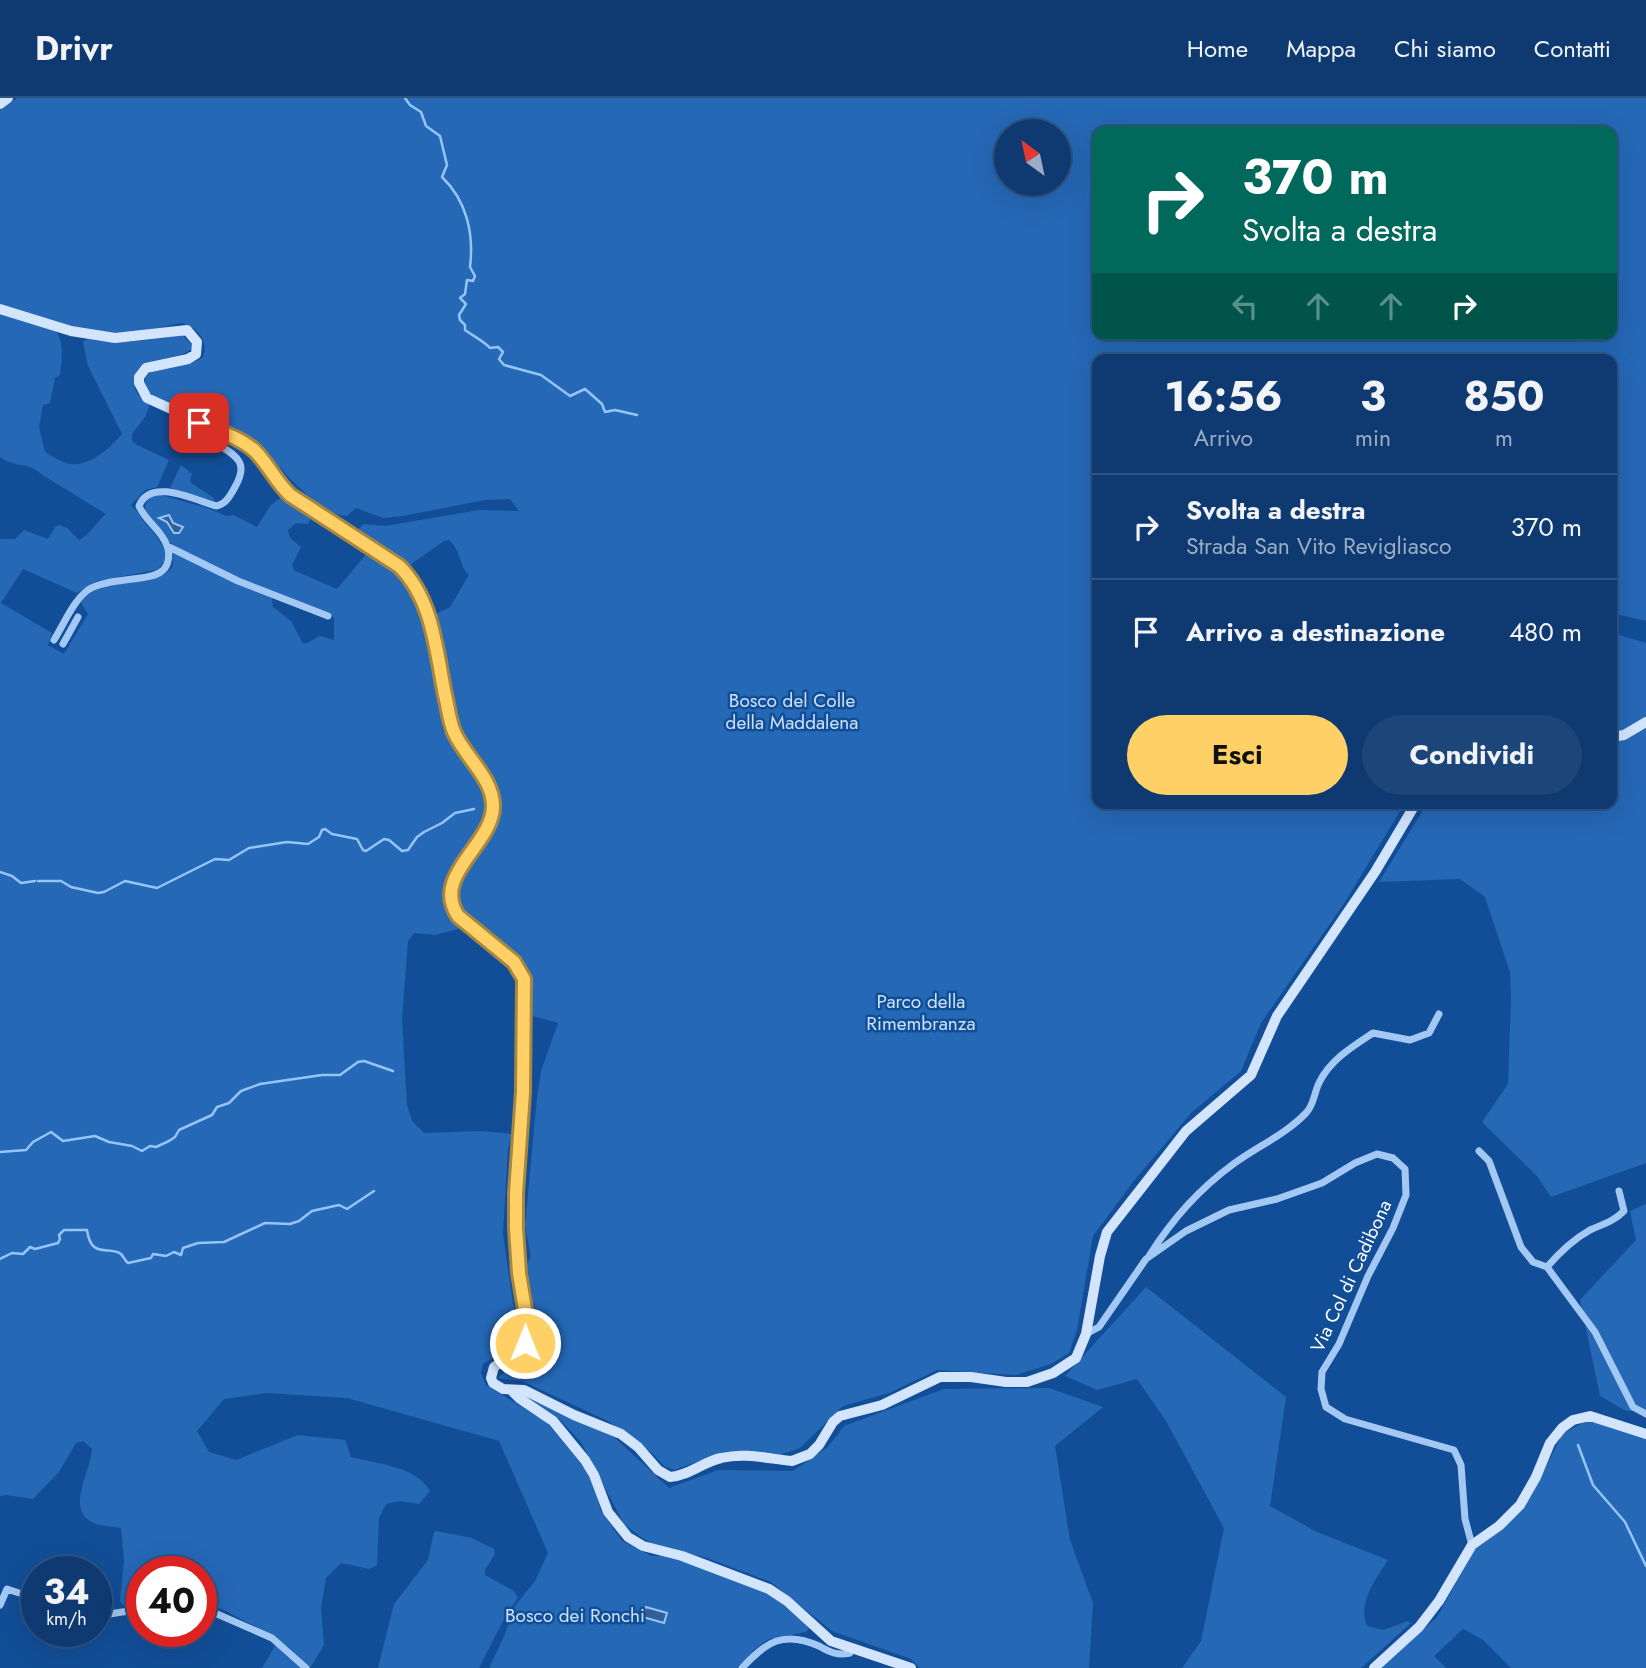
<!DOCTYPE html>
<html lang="it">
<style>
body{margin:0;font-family:Jost,sans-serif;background:#1c4579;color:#f1f3f6;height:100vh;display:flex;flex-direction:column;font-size:26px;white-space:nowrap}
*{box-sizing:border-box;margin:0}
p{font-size:23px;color:#9badc3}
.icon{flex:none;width:38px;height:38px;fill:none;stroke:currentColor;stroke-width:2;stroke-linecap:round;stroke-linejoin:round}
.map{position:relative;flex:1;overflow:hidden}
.details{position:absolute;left:1092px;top:256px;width:525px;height:455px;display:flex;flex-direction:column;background:#0e3a71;border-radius:14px;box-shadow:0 7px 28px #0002,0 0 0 2px #2e5484}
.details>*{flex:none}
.top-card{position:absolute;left:1092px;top:28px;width:525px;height:214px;border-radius:14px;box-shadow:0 7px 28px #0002,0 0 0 2px #2e5484;background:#00695c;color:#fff;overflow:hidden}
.needle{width:46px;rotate:327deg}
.buttons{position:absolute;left:994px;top:21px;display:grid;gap:14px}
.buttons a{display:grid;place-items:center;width:77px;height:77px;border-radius:50%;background:#0e3a71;box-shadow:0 7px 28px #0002,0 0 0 2px #2e5484;font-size:35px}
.speed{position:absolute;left:21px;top:1458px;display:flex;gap:14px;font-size:35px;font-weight:700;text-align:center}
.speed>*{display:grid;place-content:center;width:91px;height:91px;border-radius:50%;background:#0e3a71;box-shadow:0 7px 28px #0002,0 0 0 2px #2e5484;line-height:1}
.speed small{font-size:18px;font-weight:400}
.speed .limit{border:10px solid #d22;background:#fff;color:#111}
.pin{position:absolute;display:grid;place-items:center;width:60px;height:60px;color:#fff;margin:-30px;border-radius:14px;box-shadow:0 4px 10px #0006}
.me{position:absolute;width:77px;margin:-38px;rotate:0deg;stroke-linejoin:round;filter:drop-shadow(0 0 5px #0008)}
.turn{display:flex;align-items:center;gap:24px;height:147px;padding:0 35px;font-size:32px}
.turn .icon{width:91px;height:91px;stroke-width:2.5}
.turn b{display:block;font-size:49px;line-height:60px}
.lanes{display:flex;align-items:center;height:66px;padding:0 35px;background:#0003;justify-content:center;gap:35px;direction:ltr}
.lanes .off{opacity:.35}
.eta{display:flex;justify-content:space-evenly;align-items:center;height:119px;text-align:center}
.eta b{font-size:42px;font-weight:700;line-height:49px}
.primary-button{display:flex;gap:14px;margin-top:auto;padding:14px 35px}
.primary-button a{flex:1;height:80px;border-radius:42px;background:#ffd065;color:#111;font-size:28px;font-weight:700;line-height:80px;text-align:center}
.primary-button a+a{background:#1c4579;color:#f1f3f6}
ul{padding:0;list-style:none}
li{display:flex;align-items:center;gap:21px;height:105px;padding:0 35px;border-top:2px solid #2e5484}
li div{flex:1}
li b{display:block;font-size:26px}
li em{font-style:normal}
header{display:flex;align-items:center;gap:42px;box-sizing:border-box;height:98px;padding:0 35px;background:#0e3a71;border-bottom:2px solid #2e5484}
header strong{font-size:33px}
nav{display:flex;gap:38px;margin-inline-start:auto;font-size:24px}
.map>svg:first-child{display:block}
.green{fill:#2568b6;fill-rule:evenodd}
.water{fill:#325e93;stroke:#95c4f6;stroke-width:2}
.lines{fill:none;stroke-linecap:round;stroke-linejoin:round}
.stream{stroke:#95c4f6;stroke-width:2.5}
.street{stroke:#a3c8f3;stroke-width:7}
.secondary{stroke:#d2e5fd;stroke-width:10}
.route-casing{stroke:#a68742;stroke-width:18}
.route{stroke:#ffd065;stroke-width:12}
.labels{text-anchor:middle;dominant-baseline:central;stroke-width:5;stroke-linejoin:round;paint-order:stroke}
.park-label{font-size:19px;fill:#cbe2fd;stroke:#124e97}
.street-label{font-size:19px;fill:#fff;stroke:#124e97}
</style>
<header>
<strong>Drivr</strong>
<nav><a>Home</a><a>Mappa</a><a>Chi siamo</a><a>Contatti</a></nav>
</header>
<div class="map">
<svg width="1646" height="1570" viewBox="0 0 1646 1570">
<rect width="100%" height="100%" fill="#124e97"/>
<path class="green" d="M17 0H1646V523L1612 515V261H1097V705H1405L1343 807 1261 925 1241 973 1191 1015 1133 1084 1093 1138 1077 1232 1069 1255 1051 1266 1015 1277 937 1272 889 1295 843 1308 800 1350 779 1357 729 1353 674 1372 664 1368 652 1355 608 1323 522 1283 498 1280 530 1251 536 1224 527 1166 531 1159 525 1128 537 999 541 973 558 925 530 917C530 902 531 883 524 870 509 841 467 834 458 802 448 768 500 741 500 707 501 683 474 662 463 643 455 629 454 612 450 597 444 571 438 544 432 518L450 509 469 477C459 468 461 452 449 442L444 443 407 469 357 436 358 432 363 426 385 428 479 412 519 413 510 401 485 402 403 418 383 420 356 410 347 418C327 418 292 385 280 369L275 372 263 359 149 297C127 263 189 272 203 259 209 243 197 228 181 225 162 229 142 234 122 235 82 238 38 218 0 207V12ZM1006 33H1059V86H1006ZM1097 33H1612V236H1097Z
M0 215 54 231C65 243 62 261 60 277L55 280 50 305 43 307 39 329 45 354C52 358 62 365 70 366 90 369 111 349 122 336L88 268 83 244 88 241C119 248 151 241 182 237L191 246V251C176 265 133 256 134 285 135 296 142 301 150 306L145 319 132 336V343L137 347 169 362 157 389 145 392 131 407C137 412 140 419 145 425 156 438 177 458 156 472L97 483 77 495 23 471 1 505 52 535 48 547 64 556 88 516 81 505C102 474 154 495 173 468L172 455 174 454 242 488 272 500 273 509 291 523 302 544 305 546 320 538 334 542V520L328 514 266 493 187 455 169 444 145 413C145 403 148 399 158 396L207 410 227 418 234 417 257 429 271 407 284 397 312 417 308 426 296 425 288 432 290 440 301 449 292 467 295 473 337 491 368 454 402 479 414 502 424 528 443 632 470 671 486 705 483 728 453 767 448 781 445 803 450 818 462 830 435 837 414 835 408 843 402 921 407 1007 412 1023 424 1035 481 1033 512 1036 508 1051 503 1136 513 1205 519 1223 518 1240 512 1248 483 1266 481 1275 486 1287 545 1323 583 1366 595 1390 601 1413 622 1443 652 1458H661L694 1466 771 1497 806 1526 809 1530 806 1534 769 1541 755 1551 737 1570H489L505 1536 514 1509 535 1483 548 1455 499 1343 347 1300 266 1295 224 1301 197 1333 209 1354 236 1362 298 1337 345 1342 351 1359C377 1366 416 1368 430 1393L419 1406 400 1403 386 1406 379 1420 377 1467 369 1471 341 1465 326 1480 321 1510 324 1547 310 1570H262L279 1541 222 1511 201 1504V1474H142V1505L124 1508 120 1503 124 1462 121 1430C113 1428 102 1429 94 1425 64 1412 91 1374 92 1351L83 1343 76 1345 59 1374 33 1401 6 1397 0 1398V441H15L24 432 48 441 55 429 59 427 67 430 79 442C89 438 96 424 106 416L44 378C26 362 13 370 0 359Z
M181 367 192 376 190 382 191 385 214 400V403L170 390Z
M1612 535 1646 545V1065L1551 1099 1537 1078 1482 1024 1508 986 1511 901 1510 874 1485 799 1460 781 1379 784 1425 709V705H1612Z
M1646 1106V1313H1626L1600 1298 1580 1202 1636 1142 1630 1113Z
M1146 1189 1286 1299 1270 1408 1317 1434 1388 1462C1376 1481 1357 1505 1367 1528L1383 1532 1408 1523 1411 1525 1361 1570H1182L1201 1543 1224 1430 1166 1323 1137 1281 1097 1292 1065 1278Z
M1049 1290 1103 1309 1055 1348 1070 1442 1093 1505 1089 1570H920L911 1561 832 1533 771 1484 707 1460 653 1446 641 1439 624 1426 581 1344 560 1322 530 1301 613 1338 669 1390 718 1372 793 1373 828 1349 844 1328 944 1291Z
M1585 1324 1603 1325 1646 1340V1570H1511L1483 1542 1463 1531 1434 1558 1446 1570H1381L1437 1519 1475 1451 1501 1433 1531 1398 1563 1335Z
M436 1433 472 1440 494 1451 495 1456 485 1472V1477L514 1493 518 1500 507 1515 479 1570H378L394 1506 428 1462 434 1434Z"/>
<path class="water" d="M169 417 173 425 183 429 179 435H174L167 424 159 420Z
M646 1509 667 1515 664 1525 643 1519Z"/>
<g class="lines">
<path class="stream" d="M405 0 410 7 421 14 426 28 440 38 447 67 442 79C467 103 474 136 470 169L475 178 473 183 467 182 465 196 460 200 466 206 459 217 460 222 465 227V232C472 237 485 244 490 250L498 249 503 254 499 261 504 267 541 277 570 298 585 291 602 306 605 314 615 312 637 317
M0 774 12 778 21 785 35 783
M38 783H61L71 789 98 795 104 794 125 783 157 790 215 761 229 762 249 750 287 744 308 746 319 739 322 732 325 731 332 736 357 741 363 752 366 753 384 741 389 742 402 753 408 752 417 739 424 734 442 725 455 715 474 711
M0 1054 26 1052 33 1044 51 1034 63 1043 95 1038 109 1044 132 1048 142 1053 150 1048 156 1049 169 1043 175 1039 179 1032 212 1017 217 1009 229 1005 241 993 260 986 322 977H340L358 964 364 963 393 973
M0 1161 12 1155 23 1156 30 1149 35 1151 58 1145 60 1141 59 1137 64 1132H87C91 1162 110 1147 121 1156 124 1159 125 1163 128 1165L151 1160 153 1156 166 1158 174 1154 181 1157 183 1150 198 1145 224 1144 265 1125 290 1126 299 1123 312 1113 339 1107 347 1111 374 1093
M1578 1347 1593 1387 1625 1424 1646 1468"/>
<path class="street" d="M167 448 238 483 328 518
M54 542C64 526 73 503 88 492 108 479 149 484 162 473 169 468 170 456 167 448 162 432 145 423 139 408 150 379 195 402 216 408 226 406 230 398 235 389 253 358 227 356 209 339 205 335 202 330 199 325
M63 546 78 519
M1479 1053 1489 1063 1521 1149 1533 1164 1547 1169
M1619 1093 1624 1113C1613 1124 1603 1126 1590 1132 1574 1141 1559 1155 1547 1169L1595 1234 1633 1309 1646 1316
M1149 1158C1171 1123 1198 1092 1232 1067 1256 1049 1285 1037 1306 1015 1314 1007 1314 995 1319 985 1330 962 1352 949 1373 935L1410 942 1429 935 1439 916
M1086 1236 1099 1229 1146 1161 1186 1133 1229 1112 1277 1101 1322 1085 1355 1065 1377 1056 1393 1060 1405 1071 1406 1097 1393 1130 1368 1178 1339 1246 1322 1274 1321 1291 1326 1309 1345 1321 1454 1352 1461 1367 1465 1421 1472 1447
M0 1507 7 1491 37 1501
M201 1509 272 1540 306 1570
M96 1518 142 1511
M742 1570C766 1544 783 1532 819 1548 829 1554 838 1558 850 1555L853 1550"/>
<path class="secondary" d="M0 6 8 0
M0 211 71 233 115 240 187 232 197 244 196 256 188 261 146 270 139 279V285L147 300 237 341 253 351 277 383 291 397 399 468 417 489 433 539 453 633 492 696 493 712 488 732 461 766 451 802 453 811 458 819 514 864 524 881 523 994 516 1095V1130L528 1237 523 1249 494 1269 491 1280 493 1285 503 1291 524 1292 574 1317 621 1336 638 1349 658 1372 670 1379C688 1378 703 1364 721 1360 745 1354 769 1361 792 1363L810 1356 819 1347 833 1324 840 1318 882 1307 940 1279H971L1006 1284H1027L1053 1275 1076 1260 1086 1236 1100 1158 1107 1134 1186 1033 1251 977 1277 918 1375 774 1416 705
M1612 639 1624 637 1646 624
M512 1293 519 1300 553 1323 585 1362 594 1377 608 1414 628 1439 643 1448 682 1458 769 1491 787 1503 831 1543 911 1570
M1374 1570 1419 1529 1439 1503 1472 1447 1499 1428 1520 1407 1536 1379 1550 1345 1562 1330 1573 1322 1590 1318 1646 1336"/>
</g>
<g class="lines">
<g class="route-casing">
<path id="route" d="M199 325C217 333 240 339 255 353 268 366 276 384 290 397L399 468C433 501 436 553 445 597 448 609 449 622 454 634 464 658 494 681 493 709 492 747 431 778 458 818L514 864 524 881 523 994 516 1095V1130L519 1175 528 1230 525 1245"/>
</g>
<use href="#route" class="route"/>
</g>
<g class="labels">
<g class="park-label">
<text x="792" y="602">Bosco del Colle<tspan x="792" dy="22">della Maddalena</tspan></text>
<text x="921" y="903">Parco della<tspan x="921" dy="22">Rimembranza</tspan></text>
<text x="575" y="1517">Bosco dei Ronchi</text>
</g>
<g class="street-label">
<text transform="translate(1351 1178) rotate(-65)">Via Col di Cadibona</text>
</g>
</g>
</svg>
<div class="buttons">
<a><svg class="needle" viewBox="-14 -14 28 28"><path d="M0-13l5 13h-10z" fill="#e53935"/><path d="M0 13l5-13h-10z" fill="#9badc3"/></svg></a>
</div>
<div class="speed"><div>34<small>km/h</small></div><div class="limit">40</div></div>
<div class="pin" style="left:199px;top:325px;background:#d93025"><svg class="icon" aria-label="arrive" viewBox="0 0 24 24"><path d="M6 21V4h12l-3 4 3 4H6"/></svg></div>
<svg class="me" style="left:525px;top:1245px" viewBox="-20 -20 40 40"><circle r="17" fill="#ffd065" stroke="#fff" stroke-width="3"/><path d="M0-11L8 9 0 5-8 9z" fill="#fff"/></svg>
<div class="top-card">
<div class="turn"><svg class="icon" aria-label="right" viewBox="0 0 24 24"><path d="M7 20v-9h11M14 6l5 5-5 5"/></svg><div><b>370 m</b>Svolta a destra</div></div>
<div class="lanes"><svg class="icon off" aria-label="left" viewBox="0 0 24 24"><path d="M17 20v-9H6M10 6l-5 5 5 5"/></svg><svg class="icon off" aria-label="ahead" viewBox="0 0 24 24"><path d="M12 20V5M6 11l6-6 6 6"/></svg><svg class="icon off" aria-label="ahead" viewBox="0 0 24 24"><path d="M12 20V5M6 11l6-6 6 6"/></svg><svg class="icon" aria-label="right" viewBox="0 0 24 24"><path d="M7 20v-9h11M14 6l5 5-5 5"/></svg></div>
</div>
<section class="details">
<div class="eta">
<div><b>16:56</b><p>Arrivo</p></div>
<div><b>3</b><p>min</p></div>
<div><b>850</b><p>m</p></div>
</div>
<ul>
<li><svg class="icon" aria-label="right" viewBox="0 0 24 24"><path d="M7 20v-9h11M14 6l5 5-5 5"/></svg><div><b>Svolta a destra</b><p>Strada San Vito Revigliasco</p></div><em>370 m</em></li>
<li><svg class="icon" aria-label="arrive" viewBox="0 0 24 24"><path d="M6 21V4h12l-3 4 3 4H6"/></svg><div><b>Arrivo a destinazione</b></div><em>480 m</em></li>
</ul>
<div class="primary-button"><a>Esci</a><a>Condividi</a></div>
</section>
</div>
